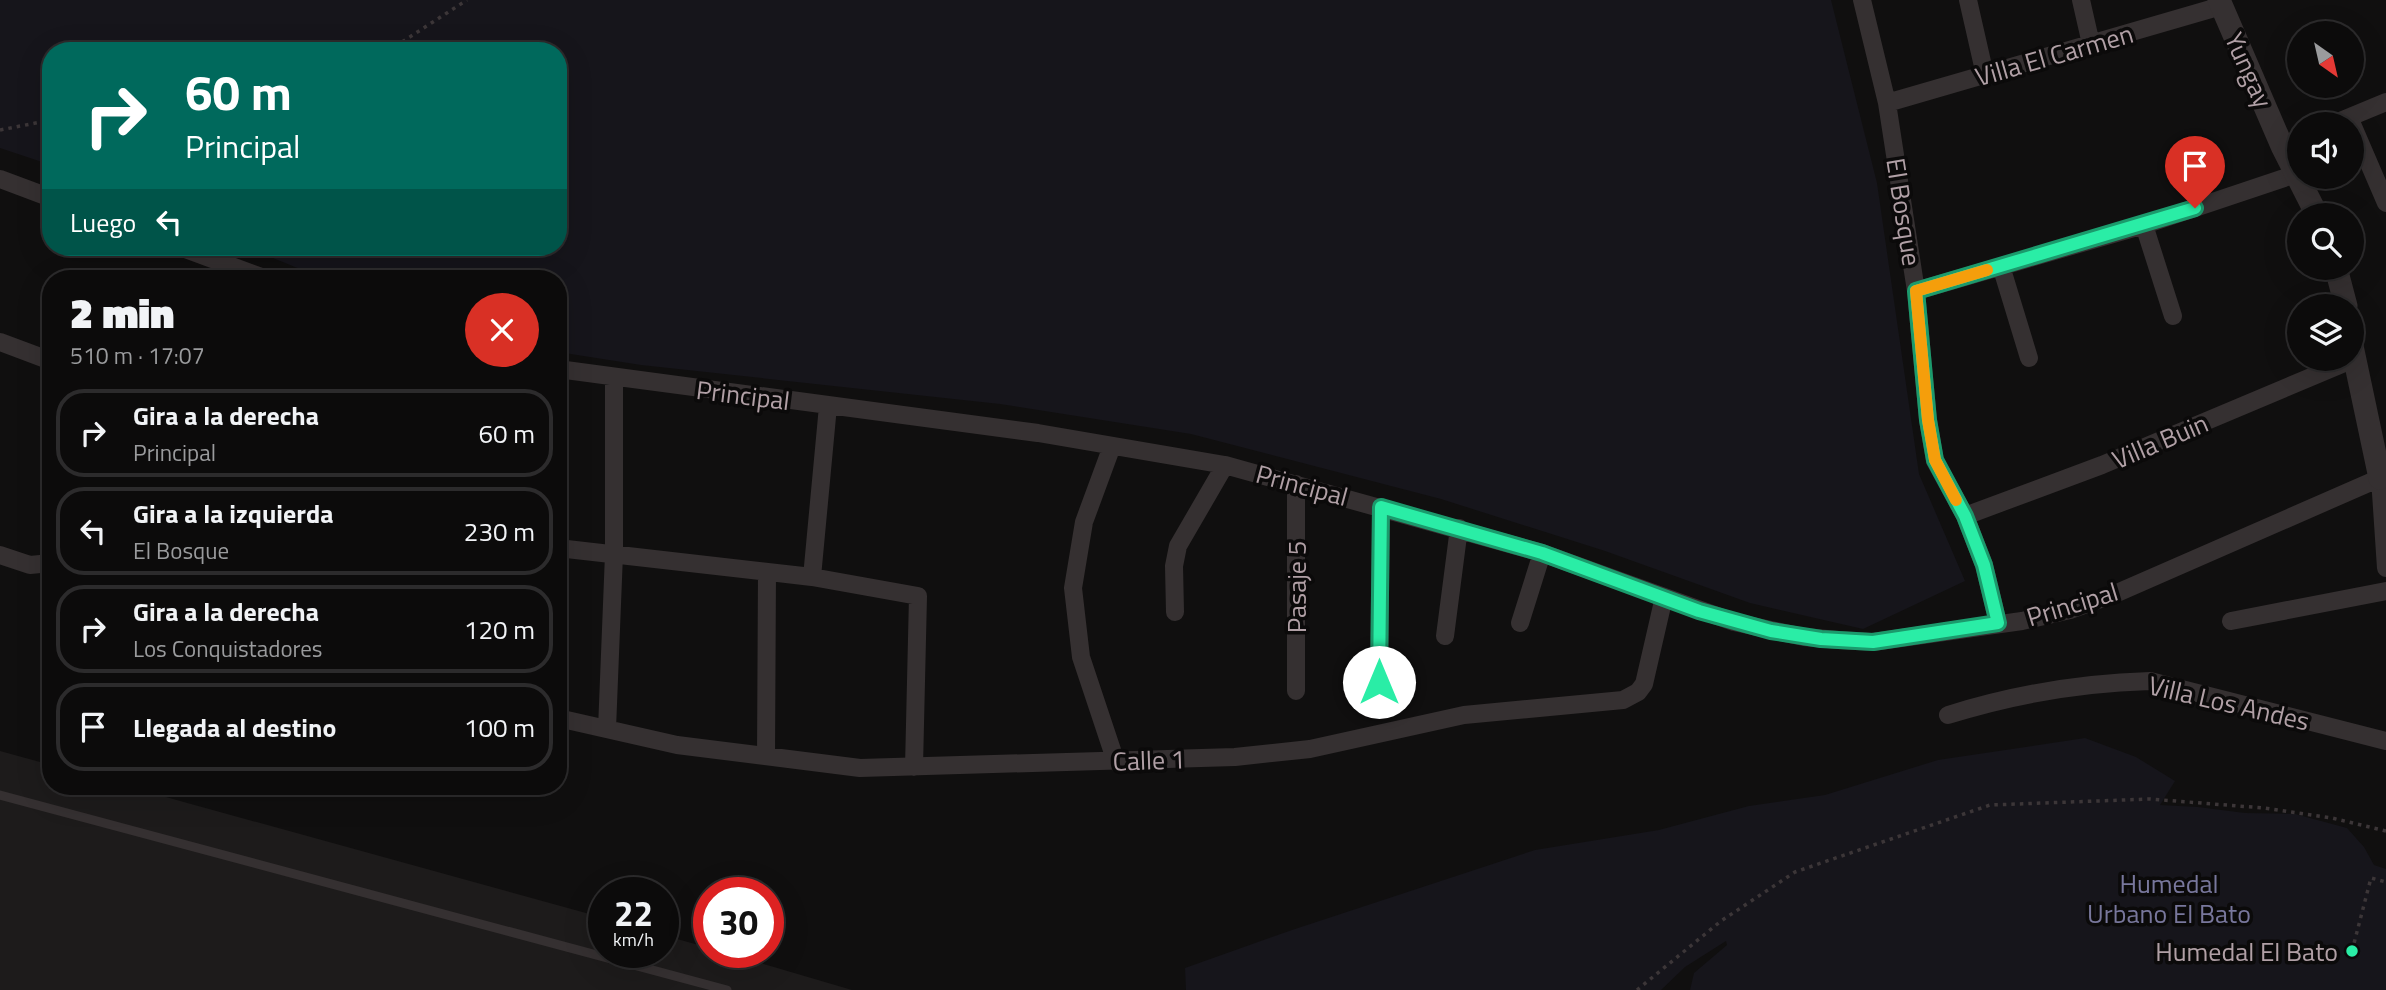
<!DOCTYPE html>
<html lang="es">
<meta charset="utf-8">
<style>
body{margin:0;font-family:"Titillium Web",sans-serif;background:#1a1919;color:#f1f3f6;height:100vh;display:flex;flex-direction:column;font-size:26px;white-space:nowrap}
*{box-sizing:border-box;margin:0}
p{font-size:23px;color:#9a9b9d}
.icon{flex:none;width:38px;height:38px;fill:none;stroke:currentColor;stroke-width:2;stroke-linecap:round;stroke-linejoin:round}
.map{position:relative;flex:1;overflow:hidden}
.drawer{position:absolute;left:42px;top:270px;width:525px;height:525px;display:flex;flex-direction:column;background:#0c0b0b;border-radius:28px;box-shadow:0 7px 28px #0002,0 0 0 2px #2c2b2c}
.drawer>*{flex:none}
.guide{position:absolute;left:42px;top:42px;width:525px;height:214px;border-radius:28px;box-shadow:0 7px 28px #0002,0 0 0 2px #2c2b2c;background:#00695c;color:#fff;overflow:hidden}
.needle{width:46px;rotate:146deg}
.controls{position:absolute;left:2287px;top:21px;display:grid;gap:14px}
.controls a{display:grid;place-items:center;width:77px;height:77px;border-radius:50%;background:#0c0b0b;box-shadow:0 7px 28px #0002,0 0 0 2px #2c2b2c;font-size:35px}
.speed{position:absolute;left:588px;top:877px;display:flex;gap:14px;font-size:35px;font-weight:700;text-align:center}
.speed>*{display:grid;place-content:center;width:91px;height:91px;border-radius:50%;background:#0c0b0b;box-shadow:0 7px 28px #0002,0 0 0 2px #2c2b2c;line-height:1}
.speed small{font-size:18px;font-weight:400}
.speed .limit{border:10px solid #d22;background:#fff;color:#111}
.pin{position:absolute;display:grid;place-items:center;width:60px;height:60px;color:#fff;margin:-72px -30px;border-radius:50% 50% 50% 0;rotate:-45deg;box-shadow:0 0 7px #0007}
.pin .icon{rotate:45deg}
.me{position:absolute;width:77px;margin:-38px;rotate:0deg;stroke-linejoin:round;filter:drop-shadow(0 0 5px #0008)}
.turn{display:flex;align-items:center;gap:24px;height:147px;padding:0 28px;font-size:32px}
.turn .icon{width:91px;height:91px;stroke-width:2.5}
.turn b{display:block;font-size:49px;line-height:60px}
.then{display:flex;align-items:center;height:66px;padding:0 28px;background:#0003;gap:14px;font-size:26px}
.round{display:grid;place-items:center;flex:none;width:74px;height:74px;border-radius:37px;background:#1a1919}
.head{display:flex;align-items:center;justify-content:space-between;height:119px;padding:0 28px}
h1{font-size:42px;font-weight:800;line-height:52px}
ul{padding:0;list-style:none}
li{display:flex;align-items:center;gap:21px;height:88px;margin:0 14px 10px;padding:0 14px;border:4px solid #2c2b2c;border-radius:28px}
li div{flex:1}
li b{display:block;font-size:26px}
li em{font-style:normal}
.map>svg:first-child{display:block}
.built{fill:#1d1b1b}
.green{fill:#16151b}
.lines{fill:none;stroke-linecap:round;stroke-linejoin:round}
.path{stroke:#3c3638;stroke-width:3.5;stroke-dasharray:3.5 5;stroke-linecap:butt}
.service{stroke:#353031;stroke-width:9}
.minor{stroke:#353031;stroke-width:18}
.tertiary{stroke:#353031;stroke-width:23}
.route-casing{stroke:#1b9a6c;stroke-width:18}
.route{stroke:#2aeda6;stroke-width:12}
.slow{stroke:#f59e0b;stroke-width:12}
.poi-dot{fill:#2aeda6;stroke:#0b0a0a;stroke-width:2.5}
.labels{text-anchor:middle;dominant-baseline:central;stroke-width:7;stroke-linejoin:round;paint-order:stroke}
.street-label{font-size:26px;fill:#b1a0a6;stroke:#0b0a0a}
.park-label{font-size:26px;fill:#78779c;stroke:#0b0a0a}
.poi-label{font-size:26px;fill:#b1a0a6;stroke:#0b0a0a;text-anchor:end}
</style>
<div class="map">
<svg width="2386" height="990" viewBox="0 0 2386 990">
<rect width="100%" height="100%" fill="#100f0f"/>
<path class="built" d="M0 751 51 765V786H126L604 918V952H663V935L709 948V952H723L852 990H0Z"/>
<path class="green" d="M0 0H1831L1877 183 1919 474 1965 581 1863 629 1750 603 1605 551 1441 499 1191 434 1000 404 641 365 558 352V278H322L246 247H558V51H51V165L0 148Z
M2085 738 2136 757 2175 781 2160 805 2198 807 2245 813 2295 814 2347 828 2364 847 2374 865 2386 869V990H1690L1694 973 1727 945 1726 941 1685 967 1661 990H1186L1185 968 1292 930 1535 850 1659 830 1749 806 1825 795 1938 760Z"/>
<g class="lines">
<path class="path" d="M388 51 467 0
M0 130 51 120
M2352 951 2371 878 2386 882
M1637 990 1721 921 1795 872 1990 805 2150 799 2264 808 2332 818 2386 831"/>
<path class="service" d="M0 795 727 990"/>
<path class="minor" d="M1862 0 1887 103 1916 291 1928 420 1935 461 1965 516 1984 565 1998 623
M1968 0 1985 75
M2081 0 2091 44
M1887 103 2221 6
M2333 124 2386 102
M2352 124 2386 203
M2282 146 2300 138
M0 179 51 198
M2144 225 2173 316
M180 247 264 278
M2001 266 2029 358
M1916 291 2144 225 2296 174
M0 342 51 361
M558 369 1038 433 1225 465 1542 553 1734 622 1804 637 1839 640 1873 642 2022 621 2070 610 2117 593 2380 478 2386 568
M1112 446 1084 522 1073 588 1081 657 1116 762
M1965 516 2102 465 2354 359
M558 548 812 577 918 596 914 767
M0 555 30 565 51 563
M812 577 828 406
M1175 612 1174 566 1178 546 1225 465
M2231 621 2386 591
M1520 623 1542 553
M1445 636 1459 528
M1379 682 1381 507
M1296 691V484
M1948 715C2015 694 2081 683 2150 681L2386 741
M558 718 677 745 860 768 1235 757 1310 749 1464 715 1623 700 1638 692 1644 684 1664 597
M607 729 614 554V378
M766 756 767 572"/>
<path class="tertiary" d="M2219 0 2282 146 2317 215
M2336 268 2346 306
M2352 346 2380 478 2386 475"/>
</g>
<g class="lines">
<g class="route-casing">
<path id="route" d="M1379 682 1381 507 1542 553 1699 611 1771 631 1821 639 1873 642 1998 623 1984 565 1965 516 1935 460 1928 420 1916 291 2195 208"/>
</g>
<use href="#route" class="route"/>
<path class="slow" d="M1956 500 1935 460 1928 420 1916 291 1987 270"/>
</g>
<circle class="poi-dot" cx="2352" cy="951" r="7"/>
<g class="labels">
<g class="street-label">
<text transform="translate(2054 55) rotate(-16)">Villa El Carmen</text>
<text transform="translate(2249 70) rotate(66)">Yungay</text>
<text transform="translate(1904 212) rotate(81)">El Bosque</text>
<text transform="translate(743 395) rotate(7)">Principal</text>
<text transform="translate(2160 441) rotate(-23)">Villa Buin</text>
<text transform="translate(1302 485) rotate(15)">Principal</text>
<text transform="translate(1296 587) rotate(-90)">Pasaje 5</text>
<text transform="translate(2072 604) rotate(-17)">Principal</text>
<text transform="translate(2229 703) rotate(13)">Villa Los Andes</text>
<text transform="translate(1149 760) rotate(-2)">Calle 1</text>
</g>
<g class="park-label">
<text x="2169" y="883">Humedal<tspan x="2169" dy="30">Urbano El Bato</tspan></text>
</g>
<g class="poi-label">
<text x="2338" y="951">Humedal El Bato</text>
</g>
</g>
</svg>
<div class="controls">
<a><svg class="needle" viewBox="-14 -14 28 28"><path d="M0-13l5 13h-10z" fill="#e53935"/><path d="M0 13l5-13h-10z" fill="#9a9b9d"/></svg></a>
<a><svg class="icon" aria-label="sound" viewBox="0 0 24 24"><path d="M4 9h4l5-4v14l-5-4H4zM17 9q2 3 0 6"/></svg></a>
<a><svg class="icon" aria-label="search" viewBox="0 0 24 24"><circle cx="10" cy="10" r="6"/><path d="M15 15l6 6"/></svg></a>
<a><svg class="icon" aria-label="layers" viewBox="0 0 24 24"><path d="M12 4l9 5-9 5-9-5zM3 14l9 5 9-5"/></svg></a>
</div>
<div class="speed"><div>22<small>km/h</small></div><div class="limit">30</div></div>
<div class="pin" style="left:2195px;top:208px;background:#d93025"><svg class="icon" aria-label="arrive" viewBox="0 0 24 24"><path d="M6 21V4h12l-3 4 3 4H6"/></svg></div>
<svg class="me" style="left:1379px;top:682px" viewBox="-20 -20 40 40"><circle r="19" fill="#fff"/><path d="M0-13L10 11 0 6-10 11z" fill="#2aeda6"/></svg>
<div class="guide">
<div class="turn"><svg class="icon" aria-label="right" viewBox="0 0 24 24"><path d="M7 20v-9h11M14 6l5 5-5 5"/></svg><div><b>60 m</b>Principal</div></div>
<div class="then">Luego<svg class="icon" aria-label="left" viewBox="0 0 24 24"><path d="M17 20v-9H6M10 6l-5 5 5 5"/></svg></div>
</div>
<section class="drawer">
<div class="head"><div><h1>2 min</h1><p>510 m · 17:07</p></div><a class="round" style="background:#d93025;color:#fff"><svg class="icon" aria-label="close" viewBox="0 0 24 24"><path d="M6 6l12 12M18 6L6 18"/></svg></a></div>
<ul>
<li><svg class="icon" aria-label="right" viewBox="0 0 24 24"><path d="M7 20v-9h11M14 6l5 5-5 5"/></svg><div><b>Gira a la derecha</b><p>Principal</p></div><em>60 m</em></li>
<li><svg class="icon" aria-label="left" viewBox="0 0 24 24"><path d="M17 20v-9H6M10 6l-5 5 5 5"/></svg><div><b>Gira a la izquierda</b><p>El Bosque</p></div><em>230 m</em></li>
<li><svg class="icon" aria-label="right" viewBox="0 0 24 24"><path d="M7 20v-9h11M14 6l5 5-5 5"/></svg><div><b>Gira a la derecha</b><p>Los Conquistadores</p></div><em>120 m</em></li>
<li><svg class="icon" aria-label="arrive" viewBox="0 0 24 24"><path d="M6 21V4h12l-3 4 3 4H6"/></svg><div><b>Llegada al destino</b></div><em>100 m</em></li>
</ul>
</section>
</div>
